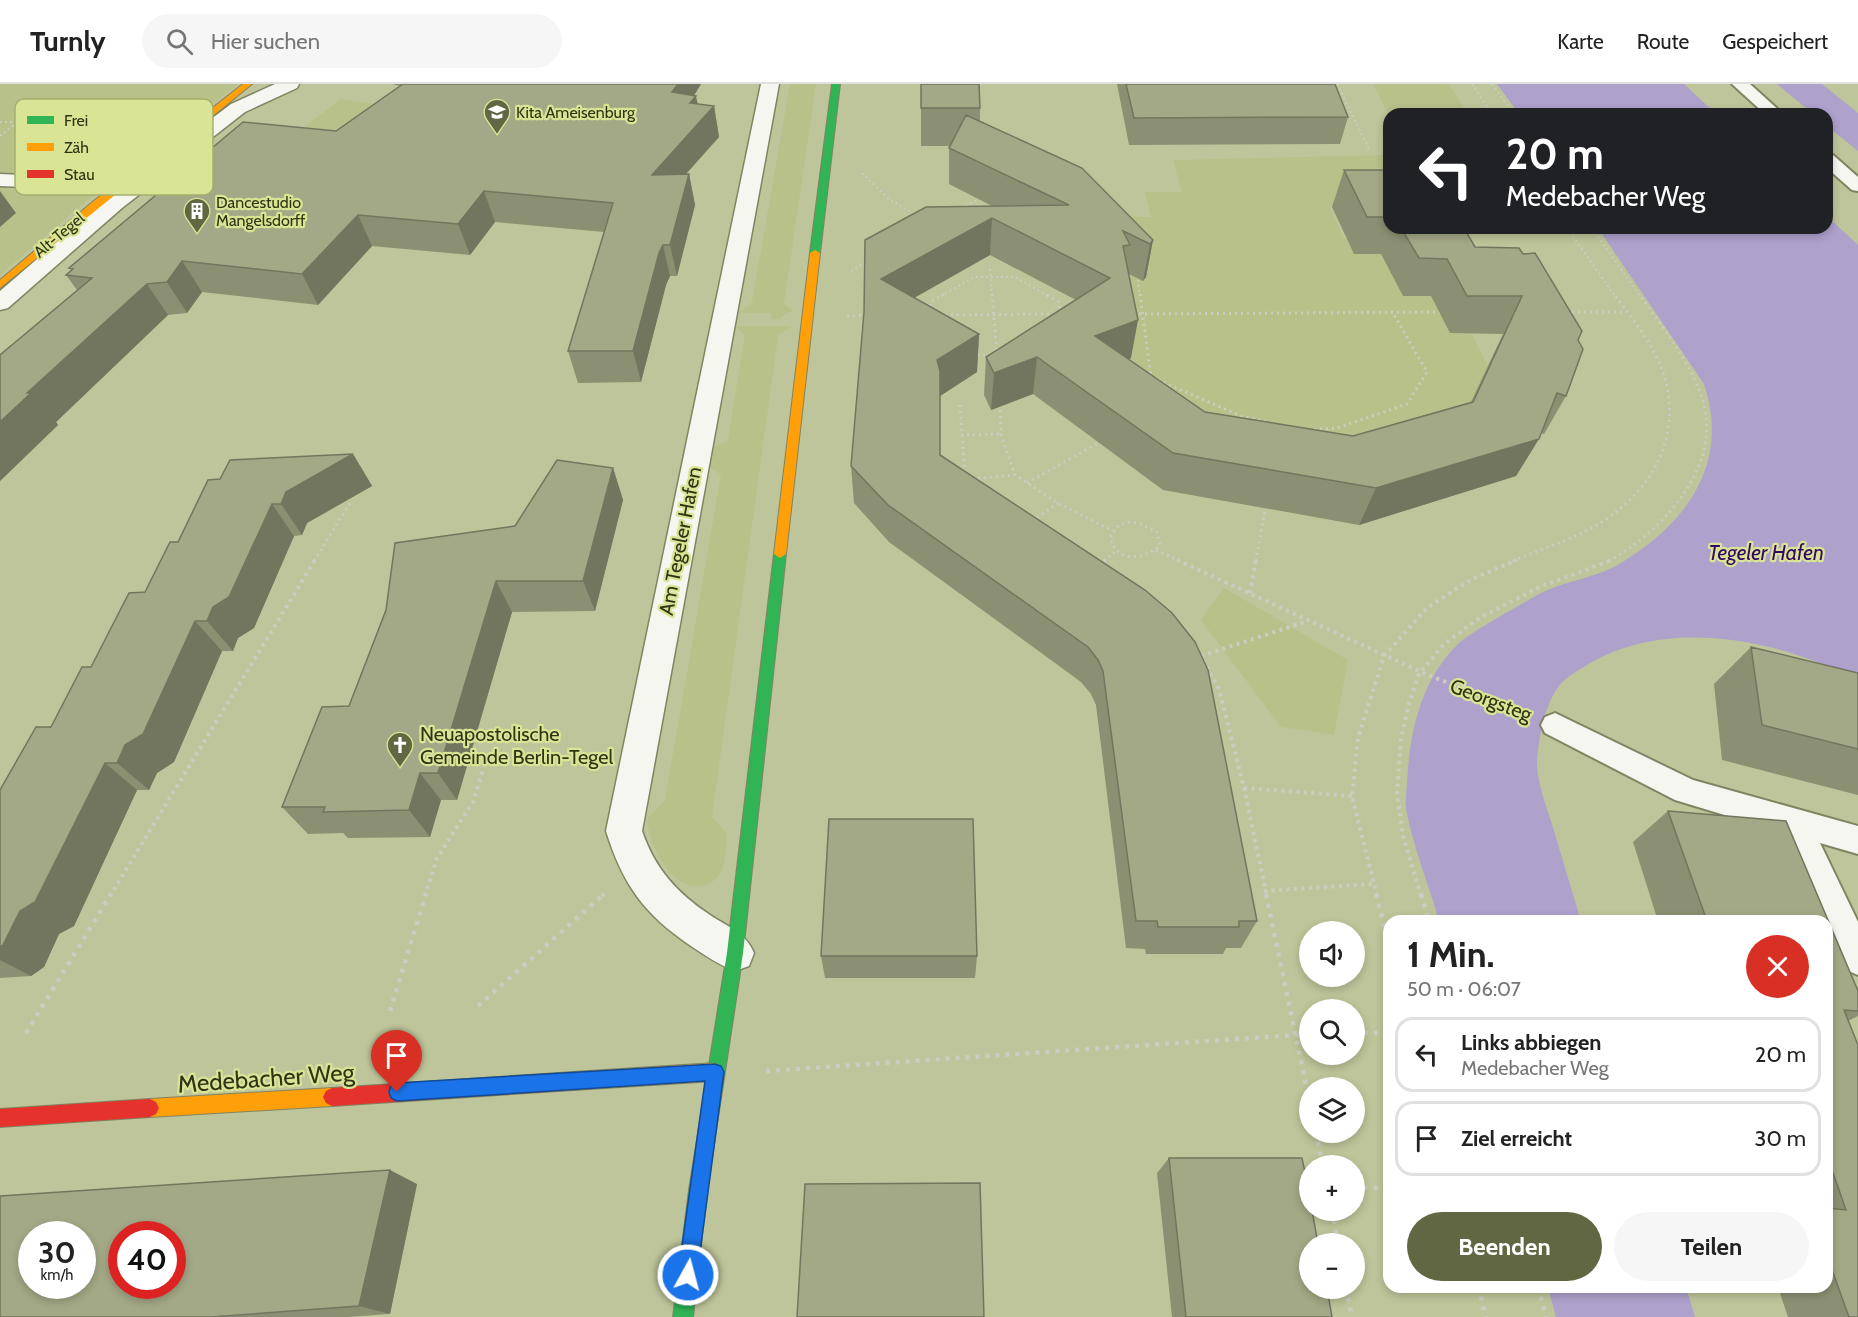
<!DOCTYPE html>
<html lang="de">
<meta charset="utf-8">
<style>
body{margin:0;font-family:Cabin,sans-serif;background:#f6f6f6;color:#222;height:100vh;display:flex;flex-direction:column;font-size:22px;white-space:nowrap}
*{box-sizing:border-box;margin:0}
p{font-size:20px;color:#767676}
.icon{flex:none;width:33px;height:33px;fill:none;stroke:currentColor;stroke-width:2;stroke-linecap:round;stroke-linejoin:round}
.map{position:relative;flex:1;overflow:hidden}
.details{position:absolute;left:1383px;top:831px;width:450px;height:378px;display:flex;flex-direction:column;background:#fff;border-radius:18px;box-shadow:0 3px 9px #0003}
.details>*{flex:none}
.banner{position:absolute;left:1383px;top:24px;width:450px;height:126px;border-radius:18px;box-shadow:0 3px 9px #0003;background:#202124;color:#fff;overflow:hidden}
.fabs{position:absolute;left:1299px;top:837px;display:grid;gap:12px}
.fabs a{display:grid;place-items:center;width:66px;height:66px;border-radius:50%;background:#fff;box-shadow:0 3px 9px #0003;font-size:30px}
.speed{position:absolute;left:18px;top:1137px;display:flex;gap:12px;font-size:30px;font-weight:700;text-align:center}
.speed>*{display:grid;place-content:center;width:78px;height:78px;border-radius:50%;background:#fff;box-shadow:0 3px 9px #0003;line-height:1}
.speed small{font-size:15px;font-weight:400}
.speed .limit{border:9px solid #d22;background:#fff;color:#111}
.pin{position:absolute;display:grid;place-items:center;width:51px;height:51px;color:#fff;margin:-62px -26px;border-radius:50% 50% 50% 0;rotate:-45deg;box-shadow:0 0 6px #0007}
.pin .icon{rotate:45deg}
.me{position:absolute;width:66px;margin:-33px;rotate:7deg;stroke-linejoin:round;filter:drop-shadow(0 0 4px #0008)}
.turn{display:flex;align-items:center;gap:21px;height:126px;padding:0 24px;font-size:27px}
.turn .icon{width:78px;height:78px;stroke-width:2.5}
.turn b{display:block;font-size:42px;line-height:51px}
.round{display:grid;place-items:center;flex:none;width:63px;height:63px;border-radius:32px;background:#f6f6f6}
.overview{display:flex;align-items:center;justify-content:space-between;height:102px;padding:0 24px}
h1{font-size:36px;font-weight:700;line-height:45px}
.primary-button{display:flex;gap:12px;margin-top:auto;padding:12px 24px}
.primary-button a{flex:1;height:69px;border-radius:36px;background:#626743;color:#fff;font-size:24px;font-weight:700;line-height:69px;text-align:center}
.primary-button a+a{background:#f6f6f6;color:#222}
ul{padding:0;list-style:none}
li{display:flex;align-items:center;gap:18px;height:75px;margin:0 12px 9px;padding:0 12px;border:3px solid #e0e0e0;border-radius:18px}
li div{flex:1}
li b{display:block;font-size:22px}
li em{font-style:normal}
header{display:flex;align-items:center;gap:36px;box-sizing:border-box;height:84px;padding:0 30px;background:#fff;border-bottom:2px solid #e0e0e0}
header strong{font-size:28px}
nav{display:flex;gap:33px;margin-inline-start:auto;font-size:21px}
.search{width:420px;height:54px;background:#f6f6f6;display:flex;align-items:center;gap:15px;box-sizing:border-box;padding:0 21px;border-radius:33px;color:#767676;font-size:22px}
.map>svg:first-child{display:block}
.green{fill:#b8c18a}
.water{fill:#aea1cc}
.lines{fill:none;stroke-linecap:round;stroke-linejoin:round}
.lane-casing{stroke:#808461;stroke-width:4}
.street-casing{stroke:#808461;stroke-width:3}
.fast-casing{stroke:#808461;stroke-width:2}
.slow-casing{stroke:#808461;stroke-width:2}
.jam-casing{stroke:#808461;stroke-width:2}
.path-far3{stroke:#cacdbf;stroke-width:2;stroke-dasharray:2 3;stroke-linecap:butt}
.path-far2{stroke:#cacdbf;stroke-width:3;stroke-dasharray:2 4;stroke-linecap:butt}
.path-far1{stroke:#cacdbf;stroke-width:4;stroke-dasharray:3 4.5;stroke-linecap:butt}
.path{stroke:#cacdbf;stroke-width:4.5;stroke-dasharray:4 6;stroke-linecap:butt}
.lane{fill:#f5f6f0;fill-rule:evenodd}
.street{fill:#f5f6f0;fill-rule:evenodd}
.fast{fill:#30b455;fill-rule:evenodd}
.slow{fill:#ff9f0a;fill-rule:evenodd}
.jam{fill:#e5322d;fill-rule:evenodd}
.wall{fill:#8c9073}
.shaded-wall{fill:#72765e}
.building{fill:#a3a886;stroke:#72765e;stroke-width:1.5;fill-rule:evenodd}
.route{fill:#1a73e8;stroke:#114b97;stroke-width:1.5}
.labels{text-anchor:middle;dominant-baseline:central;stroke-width:4.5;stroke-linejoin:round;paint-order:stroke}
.far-poi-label{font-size:16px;fill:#303414;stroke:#d9e495;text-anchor:start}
.far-street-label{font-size:16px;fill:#303414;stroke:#d9e495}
.street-label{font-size:20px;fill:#303414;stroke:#d9e495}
.poi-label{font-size:20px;fill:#303414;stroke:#d9e495;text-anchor:start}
.water-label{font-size:21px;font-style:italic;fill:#330867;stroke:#d9e495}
.near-street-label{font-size:24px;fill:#303414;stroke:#d9e495}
.key{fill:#d9e495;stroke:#a6af6e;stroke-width:1.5}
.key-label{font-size:16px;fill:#303414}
</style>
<header>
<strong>Turnly</strong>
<div class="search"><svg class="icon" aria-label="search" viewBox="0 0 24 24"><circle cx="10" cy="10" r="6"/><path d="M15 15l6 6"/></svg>Hier suchen</div>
<nav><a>Karte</a><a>Route</a><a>Gespeichert</a></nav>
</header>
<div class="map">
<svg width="1858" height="1233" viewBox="0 0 1858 1233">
<rect width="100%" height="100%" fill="#bfc59a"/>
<path class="green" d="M0 0H238L118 93 109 95 0 91Z
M790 0H816L784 220 794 227 786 229 780 235H771V229H738L752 218Z
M1373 0H1449L1468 30 1389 31Z
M341 15 399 24 344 68 284 58Z
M1384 71 1389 81V123H1330L1343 153 1381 170 1403 212H1431L1450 249H1471L1488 282 1453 355 1337 389 1096 291 1117 283 1129 275 1091 132 1151 133 1145 108H1182L1173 76Z
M0 102 87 105 97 108 0 191Z
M735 242H792L778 252 712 733 727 750C726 760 726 773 723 783 720 792 714 799 704 801 672 810 649 761 647 735L665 716 721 391 709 382 712 364 728 356 745 251Z
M1224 504 1348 576 1334 651 1281 643 1201 536Z"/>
<path class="water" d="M1497 0H1684L1716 30H1519Z
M1777 0H1822L1858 29V67L1827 42V30H1813Z
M1827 132 1858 161V597C1782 556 1671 533 1592 578 1582 584 1567 592 1559 602 1544 622 1540 650 1537 675 1536 695 1545 718 1551 737 1561 770 1571 804 1581 837H1439C1429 802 1412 759 1406 724 1405 715 1407 705 1407 697 1410 647 1421 596 1458 560 1472 547 1525 518 1543 508 1566 497 1593 494 1616 482 1685 442 1731 381 1704 300L1598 144H1827Z
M1548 1203H1686L1695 1233H1556Z"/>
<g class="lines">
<g class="lane-casing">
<path id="lane" d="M1732 0H1750L1783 30H1765Z
M1827 70 1833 71 1858 93V107L1852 106 1827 84Z
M1555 629 1693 696 1858 742V770L1820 759 1858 838V891L1846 886 1827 844V837H1824L1784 749 1675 716 1545 649 1541 641 1545 633Z"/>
</g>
<g class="street-casing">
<path id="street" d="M275 0H299L297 4 245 28 122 124 8 224 0 226V207L116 107 0 102V90L119 95 128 98 231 20Z
M761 0H779L642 747C655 785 677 809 710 831 728 843 746 849 754 869L749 882 735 887C719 881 706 872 691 862 644 830 623 801 606 747Z"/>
</g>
<g class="fast-casing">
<path id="fast" d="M832 0H840L820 169 815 172 810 169Z
M780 466 786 470 743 869 707 1106 693 1233H673L689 1106 727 869 774 470Z"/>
</g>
<g class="slow-casing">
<path id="slow" d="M243 0H252L0 204V196L95 116Z
M815 166 820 169 786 470 780 474 774 470 810 169Z
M715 979 721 982 724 988 721 994 715 997 558 1007 552 1004 549 998 552 992 558 989Z
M332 1004 338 1007 341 1013 338 1019 332 1022 150 1033 144 1030 141 1024 144 1018 150 1015Z"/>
</g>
<g class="jam-casing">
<path id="jam" d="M558 989 564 992 567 998 564 1004 558 1007 332 1022 326 1019 323 1013 326 1007 332 1004Z
M150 1015 156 1018 159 1024 156 1030 150 1033 0 1043V1025Z"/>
</g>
<path class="path-far3" d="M1337 0 1370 67
M1472 0 1492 30
M1492 0 1514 30
M0 38H17
M0 52 30 28H144L113 57
M862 89 889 115 917 132
M961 124 979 115
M1567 144 1615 212
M1592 144 1640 212
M1461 146H1568
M990 185 992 212
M851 187 868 177
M1137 191 1140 212
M941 212 974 193H1015L1048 212"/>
<path class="path-far2" d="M944 210 930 218V243L976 271 1020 272 1062 245 1059 218 1045 210
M992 210 997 271
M1140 210 1151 293
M1566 228H1627
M1139 230 1440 228
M939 231 1058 230
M847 232 866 231
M1158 296 1241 332 1268 338
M1000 320 1001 350 1015 391 1058 419 1113 447
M960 321 965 391
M1308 346 1337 344 1407 320 1427 288 1393 229
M961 351 1001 350
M972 395 1015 391
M1027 399 1100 358
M1032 437 1058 419
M1128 438 1138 439 1157 448 1160 462C1142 476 1116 479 1110 453L1119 441Z
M1156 466 1180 477
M314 477 350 419
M1104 477 1116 467
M1256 477 1265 425
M1513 477C1540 465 1572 456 1597 441 1654 407 1686 348 1661 283 1650 256 1631 233 1614 210
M1609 477C1664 446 1726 379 1701 311 1688 275 1661 241 1639 210"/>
<path class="path-far1" d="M1177 476 1428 591 1518 626
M1101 480 1106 476
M1250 509 1256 476
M1201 572 1308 537
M1203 576 1219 605 1244 704 1267 812
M1244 704 1352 712
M1264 807 1373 800
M110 812 315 476
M425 812 437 774 473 718 484 683
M602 812 604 810
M1377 812 1352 712 1358 654 1384 572 1428 523 1472 495 1517 476
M1421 812 1403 752 1397 709 1401 655 1409 619 1419 590 1444 560 1481 533 1542 502 1612 476"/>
<path class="path" d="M1266 810 1310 1020
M1376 810 1389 862
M1421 810 1429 837
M478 922 604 810
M390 927 426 810
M26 949 111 810
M1354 949H1389
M766 987 1310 950
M1316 1048 1323 1082
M1354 1103 1389 1104
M1332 1126 1338 1160
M1478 1203 1486 1233
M1538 1203 1546 1233
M1346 1204 1352 1233"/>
<use href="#lane" class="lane"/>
<use href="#street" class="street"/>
<use href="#fast" class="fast"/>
<use href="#slow" class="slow"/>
<use href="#jam" class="jam"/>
</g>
<path class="wall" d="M392 0H701L694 11 698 20 714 22 719 53 686 90H689L695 121 677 192H670L666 201 641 298 578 299 568 267 604 148 495 138 470 171 372 162 318 221 202 208 187 229 168 231 56 338 58 341 0 397 77 206 66 191 71 186 69 184 336 47 400 2Z
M1117 0H1335L1348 33 1340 60 1129 61Z
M921 24H980V37L1153 156 1146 193 1143 197 1129 190 1131 274 1129 275 1205 328 1353 352 1471 318 1503 250 1450 249 1431 212H1403L1381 170H1354L1332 123 1344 86H1389V144H1464L1475 163 1578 256 1566 312 1544 350 1541 349 1516 392 1359 441 1163 406 1033 310 991 326 984 311 986 273 1076 216 990 171 914 214 979 250 977 288 940 312V371L1145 506 1257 837 1241 864H1226L1223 870H1146L1145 865 1126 864 1096 621 1091 610 1081 598 889 458 854 419 851 382 864 228 994 123 949 100V64L950 62H921Z
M353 370 372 402 307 439 302 451 294 452 254 544 238 554 233 567H222L174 678 157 689 149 706H137L74 842 59 850 44 883 31 892 0 894V706L51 643 91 583 145 508 220 395Z
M613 384 623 416 595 527 512 528 457 716H441L430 753 348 754 343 749 308 750 282 723 349 622 386 526 515 442Z
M1751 563 1858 589V711L1722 676 1714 600Z
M1668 727 1786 737 1858 907V932L1848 937 1858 961V1233H1788L1778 1203H1827V837H1658L1633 758Z
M821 872H977L975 894H825Z
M1169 1074 1332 1233H1172L1157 1089Z
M417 1100 390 1230 348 1233H0Z"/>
<path class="shaded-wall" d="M678 0H701L678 38 672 8Z
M696 12 701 37 714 22 719 53 658 121 652 91 690 19Z
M689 90 695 121 677 192 670 161Z
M0 107 16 129 0 143Z
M484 107 495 138 470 171 458 140Z
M358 131 372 162 318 221 302 190Z
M992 134 990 171 882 232 881 195Z
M1153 156 1146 193 1143 197 1150 160Z
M663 161 670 192 666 201 641 298 633 267 659 169Z
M182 177 202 208 187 229 167 198Z
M147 200 168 231 56 338 58 341 0 397V338L27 309Z
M1138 236 1131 274 1090 289 1095 252Z
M979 250 977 288 937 314V276Z
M1037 273 1033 310 991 326 994 289Z
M1539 355 1516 392 1359 441 1376 404Z
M353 370 372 402 307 439 302 451 281 420 286 408Z
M613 384 623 416 595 527 583 497Z
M272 420 294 452 254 544 238 554 233 567 207 537 213 523Z
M496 497 512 528 457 716 438 689Z
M195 537 222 567 174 678 157 689 149 706 117 679 125 661Z
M105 679 137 706 74 842 59 850 44 883 31 892 0 876V863Z
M420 689 441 716 430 753 409 726Z
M390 1086 417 1100 390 1230 359 1222Z"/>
<path class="building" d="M403 0H678L672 8 696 12 690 19 714 22 652 91 689 90 670 161H663L659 169 633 267H568L613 119 484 107 458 140 358 131 302 190 182 177 167 198 147 200 27 309H31L0 338V271L92 194 66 191 73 185 69 184 243 38 336 47Z
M921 0H979L980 24H921Z
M1126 0H1335L1348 33 1134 34Z
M966 31 1082 84 1153 156 1150 160 1123 147 1130 161 1123 162 1138 236 1095 252 1205 328 1353 352 1473 318 1522 212H1467L1447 175 1419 174 1401 144H1464L1475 163 1519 164 1523 170 1535 169 1582 247 1578 256 1583 265 1566 312 1557 309 1539 355 1376 404 1173 369 1037 273 994 289 986 273 1110 194 992 134 881 195 979 250 937 276 940 287V371L1145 506 1172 529 1195 558 1208 586 1257 837H1239V843H1158L1157 837H1136L1103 587 1098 576 1088 563 888 421 851 382 864 228 865 156 926 123 1069 121 949 64Z
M1344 86H1389V133H1367Z
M353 370 286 408 281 420H272L229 513 213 523 207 537H195L143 650 125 661 117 679H105L35 818 20 827 3 861 0 863V706L36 643H51L82 583H91L129 509 145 508 170 458H178L208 396 220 395 230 376Z
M557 376 613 384 583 497H496L438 689H420L409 726 323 728 325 723H282L322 623 349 622 386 526 395 459 515 442Z
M1751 563 1858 589V665L1762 641Z
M1668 727 1786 737 1858 907V927L1844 926 1858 961V1233H1849L1827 1172V1124L1846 1126 1827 1072V837H1707Z
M829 735H973L977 872H821Z
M1169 1074H1302L1310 1112V1126H1312L1318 1160H1310V1204H1327L1332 1233H1186Z
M390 1086 359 1222 211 1233H0V1112ZM32 1150H82V1202H32ZM122 1150H172V1202H122Z
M980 1099 984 1233H797L805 1100Z"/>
<path class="route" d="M715 980 721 982 724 988 697 1191 694 1197 688 1200 681 1197 678 1191 705 997 397 1017 391 1014 389 1008 391 1002 397 999Z"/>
<defs>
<g id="school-pin" transform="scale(1.35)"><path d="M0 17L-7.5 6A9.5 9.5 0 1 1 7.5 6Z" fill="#626743" stroke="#d9e495"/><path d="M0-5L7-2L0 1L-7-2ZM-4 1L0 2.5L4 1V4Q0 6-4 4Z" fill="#fff"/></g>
<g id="building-pin" transform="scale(1.35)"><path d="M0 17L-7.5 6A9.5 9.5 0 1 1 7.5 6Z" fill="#626743" stroke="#d9e495"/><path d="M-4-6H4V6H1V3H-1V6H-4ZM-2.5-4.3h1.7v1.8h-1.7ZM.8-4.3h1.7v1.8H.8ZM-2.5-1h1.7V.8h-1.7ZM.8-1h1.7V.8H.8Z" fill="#fff"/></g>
<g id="church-pin" transform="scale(1.35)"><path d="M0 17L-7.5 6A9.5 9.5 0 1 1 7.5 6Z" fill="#626743" stroke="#d9e495"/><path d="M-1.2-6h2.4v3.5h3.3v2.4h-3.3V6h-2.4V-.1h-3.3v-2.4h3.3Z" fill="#fff"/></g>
</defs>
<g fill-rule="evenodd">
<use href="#school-pin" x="497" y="28"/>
<use href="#building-pin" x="197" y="127"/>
<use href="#church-pin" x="400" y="661"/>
</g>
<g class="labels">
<g class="far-poi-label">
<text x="516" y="28">Kita Ameisenburg</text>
<text x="216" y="118">Dancestudio<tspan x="216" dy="18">Mangelsdorff</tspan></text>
</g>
<g class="far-street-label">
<text transform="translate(59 151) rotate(-40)">Alt-Tegel</text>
</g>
<g class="street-label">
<text transform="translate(680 457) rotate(-79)">Am Tegeler Hafen</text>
<text transform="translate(1491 616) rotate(21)">Georgsteg</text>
</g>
<g class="poi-label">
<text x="420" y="650">Neuapostolische<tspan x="420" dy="23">Gemeinde Berlin-Tegel</tspan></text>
</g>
<g class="water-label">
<text x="1766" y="468">Tegeler Hafen</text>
</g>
<g class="near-street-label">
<text transform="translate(266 994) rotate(-4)">Medebacher Weg</text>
</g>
</g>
<rect x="15" y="15" width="198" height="96" rx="9" class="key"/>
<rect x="27" y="32" width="27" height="8" fill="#30b455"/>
<rect x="27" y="59" width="27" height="8" fill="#ff9f0a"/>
<rect x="27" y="86" width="27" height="8" fill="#e5322d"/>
<g class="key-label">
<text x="64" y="42">Frei</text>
<text x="64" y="69">Zäh</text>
<text x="64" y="96">Stau</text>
</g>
</svg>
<div class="fabs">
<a><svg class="icon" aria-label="sound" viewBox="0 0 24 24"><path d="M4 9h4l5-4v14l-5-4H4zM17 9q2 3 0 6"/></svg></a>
<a><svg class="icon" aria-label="search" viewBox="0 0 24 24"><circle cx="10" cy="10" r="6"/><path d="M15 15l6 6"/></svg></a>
<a><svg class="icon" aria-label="layers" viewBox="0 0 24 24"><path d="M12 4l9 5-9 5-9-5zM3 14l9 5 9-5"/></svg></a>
<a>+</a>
<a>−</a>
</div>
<div class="speed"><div>30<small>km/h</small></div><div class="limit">40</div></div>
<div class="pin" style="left:397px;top:1008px;background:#d93025"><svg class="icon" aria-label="arrive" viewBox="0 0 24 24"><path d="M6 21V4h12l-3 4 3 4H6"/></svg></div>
<svg class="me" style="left:688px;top:1191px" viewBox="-20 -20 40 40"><circle r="17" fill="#1a73e8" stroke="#fff" stroke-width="3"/><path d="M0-11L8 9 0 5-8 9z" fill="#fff"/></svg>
<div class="banner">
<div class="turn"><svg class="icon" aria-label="left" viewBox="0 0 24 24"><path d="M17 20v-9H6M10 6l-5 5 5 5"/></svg><div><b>20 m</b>Medebacher Weg</div></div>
</div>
<section class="details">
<div class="overview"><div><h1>1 Min.</h1><p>50 m · 06:07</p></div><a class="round" style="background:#d93025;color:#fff"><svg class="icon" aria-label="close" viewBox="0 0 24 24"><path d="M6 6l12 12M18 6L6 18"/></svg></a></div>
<ul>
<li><svg class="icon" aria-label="left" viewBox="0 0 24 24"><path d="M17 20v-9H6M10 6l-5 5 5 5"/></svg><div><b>Links abbiegen</b><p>Medebacher Weg</p></div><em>20 m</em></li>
<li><svg class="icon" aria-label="arrive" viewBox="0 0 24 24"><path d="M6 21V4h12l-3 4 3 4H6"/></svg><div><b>Ziel erreicht</b></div><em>30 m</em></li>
</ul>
<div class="primary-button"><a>Beenden</a><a>Teilen</a></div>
</section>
</div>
